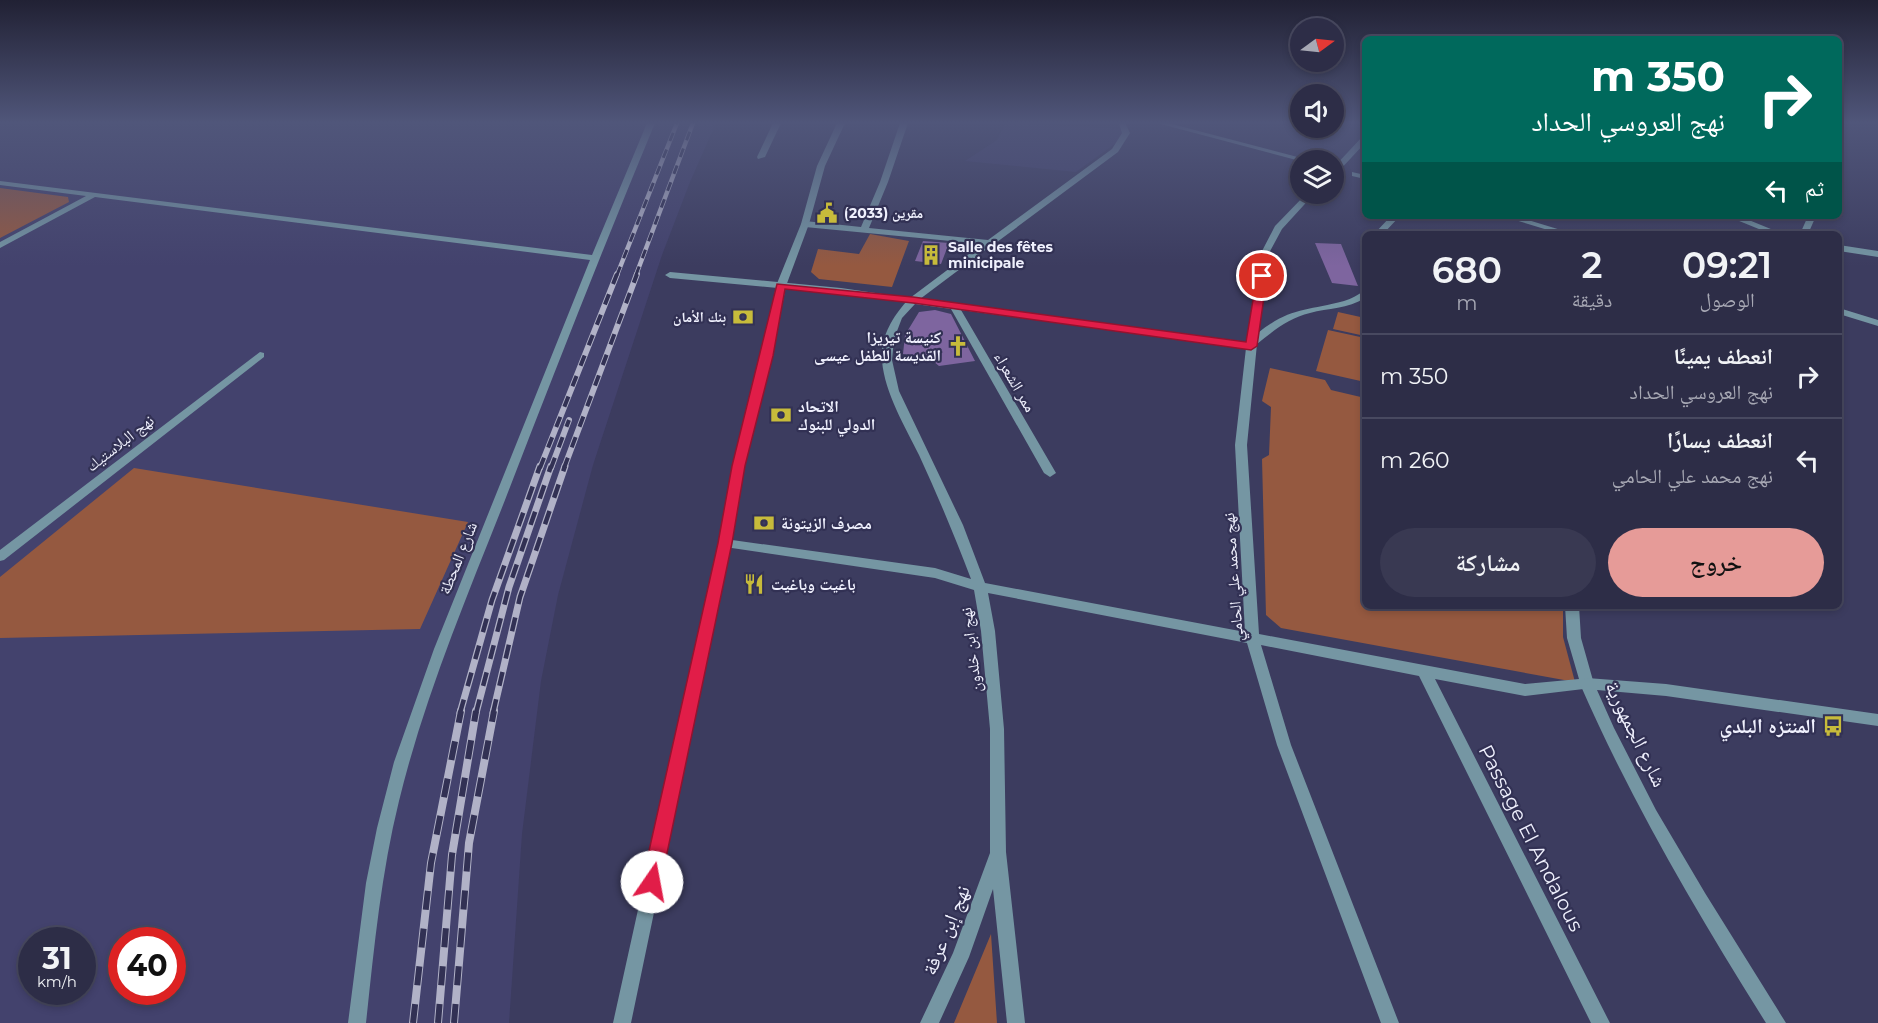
<!DOCTYPE html>
<html lang="ar">
<meta charset="utf-8">
<style>
body{margin:0;font-family:Montserrat,"Noto Naskh Arabic",sans-serif;background:#393952;color:#f1f3f6;direction:rtl;height:100vh;display:flex;flex-direction:column;font-size:22px;white-space:nowrap}
*{box-sizing:border-box;margin:0}
p{font-size:20px;color:#a7a8b4}
.icon{flex:none;width:33px;height:33px;fill:none;stroke:currentColor;stroke-width:2;stroke-linecap:round;stroke-linejoin:round}
.map{position:relative;flex:1;overflow:hidden;direction:ltr}
.side{position:absolute;left:1362px;top:231px;width:480px;height:378px;display:flex;flex-direction:column;background:#2d2d47;border-radius:9px;box-shadow:0 3px 9px #0003,0 0 0 2px #484960;direction:rtl}
.side>*{flex:none}
.banner{position:absolute;left:1362px;top:36px;width:480px;height:183px;border-radius:9px;box-shadow:0 3px 9px #0003,0 0 0 2px #484960;direction:rtl;background:#00695c;color:#fff;overflow:hidden}
.needle{width:39px;rotate:75deg}
.fabs{position:absolute;left:1290px;top:18px;display:grid;gap:12px}
.fabs a{display:grid;place-items:center;width:54px;height:54px;border-radius:50%;background:#2d2d47;box-shadow:0 3px 9px #0003,0 0 0 2px #484960;font-size:30px}
.speed{position:absolute;left:18px;top:927px;display:flex;gap:12px;font-size:30px;font-weight:700;text-align:center}
.speed>*{display:grid;place-content:center;width:78px;height:78px;border-radius:50%;background:#2d2d47;box-shadow:0 3px 9px #0003,0 0 0 2px #484960;line-height:1}
.speed small{font-size:15px;font-weight:400}
.speed .limit{border:9px solid #d22;background:#fff;color:#111}
.pin{position:absolute;display:grid;place-items:center;width:51px;height:51px;color:#fff;margin:-26px;border:3px solid #fff;border-radius:50%;box-shadow:0 2px 6px #0007}
.me{position:absolute;width:66px;margin:-33px;rotate:12deg;stroke-linejoin:round;filter:drop-shadow(0 0 4px #0008)}
.turn{display:flex;align-items:center;gap:21px;height:126px;padding:0 18px;font-size:27px}
.turn .icon{width:78px;height:78px;stroke-width:2.5}
.turn b{display:block;font-size:42px;line-height:51px}
.then{display:flex;align-items:center;height:57px;padding:0 18px;background:#0003;gap:12px;font-size:22px}
.eta{display:flex;justify-content:space-evenly;align-items:center;height:102px;text-align:center}
.eta b{font-size:36px;font-weight:600;line-height:42px}
.action{display:flex;gap:12px;margin-top:auto;padding:12px 18px}
.action a{flex:1;height:69px;border-radius:36px;background:#e69b98;color:#111;font-size:24px;font-weight:600;line-height:69px;text-align:center}
.action a+a{background:#393952;color:#f1f3f6}
ul{padding:0;list-style:none}
li{display:flex;align-items:center;gap:18px;height:84px;padding:0 18px;border-top:2px solid #484960}
li div{flex:1}
li b{display:block;font-size:22px}
li em{font-style:normal}
.map>svg:first-child{display:block}
.built{fill:#43426d;fill-rule:evenodd}
.green{fill:#955940}
.building{fill:#7e659f}
.lines{fill:none;stroke-linecap:round;stroke-linejoin:round}
.minor{fill:#7596a3;fill-rule:evenodd}
.tertiary{fill:#7596a3;fill-rule:evenodd}
.rail-far3-casing{stroke:#b1b2c7;stroke-width:4.5}
.rail-far2-casing{stroke:#b1b2c7;stroke-width:6}
.rail-far1-casing{stroke:#b1b2c7;stroke-width:7}
.rail-casing{stroke:#b1b2c7;stroke-width:8}
.rail-far3{stroke:#323154;stroke-width:3;stroke-dasharray:9;stroke-linecap:butt}
.rail-far2{stroke:#323154;stroke-width:4;stroke-dasharray:11;stroke-linecap:butt}
.rail-far1{stroke:#323154;stroke-width:4.5;stroke-dasharray:14;stroke-linecap:butt}
.rail{stroke:#323154;stroke-width:6;stroke-dasharray:19;stroke-linecap:butt}
.route{fill:#e11d48;stroke:#92132f;stroke-width:1.5}
.labels{text-anchor:middle;dominant-baseline:central;stroke-width:4.5;stroke-linejoin:round;paint-order:stroke}
.far-poi-label{font-size:14px;font-weight:bold;fill:#eff0fd;stroke:#323154;text-anchor:start}
.poi-label{font-size:16px;font-weight:bold;fill:#eff0fd;stroke:#323154;text-anchor:start}
.street-label{font-size:16px;fill:#eff0fd;stroke:#323154}
.near-poi-label{font-size:20px;font-weight:bold;fill:#eff0fd;stroke:#323154;text-anchor:end}
.near-street-label{font-size:20px;fill:#eff0fd;stroke:#323154}
</style>
<div class="map">
<svg width="1878" height="1023" viewBox="0 0 1878 1023">
<rect width="100%" height="100%" fill="#3c3c5f"/>
<path class="built" d="M0 123H716L690 182 662 255 593 465 558 595 541 681 522 834 509 1023H0ZM32 940H82V992H32ZM122 940H172V992H122Z
M1005 123 1122 129V132L1116 143 1076 172 965 161 997 140Z"/>
<path class="green" d="M0 188 68 197 69 202 0 238Z
M870 234 909 241 892 287 819 279 811 272 818 249 859 254Z
M1338 312 1365 318V336L1333 329Z
M1328 330 1365 338V382L1316 371Z
M1270 368 1325 380 1331 390 1365 398V606H1563V637L1575 682 1281 628 1266 615 1262 459 1269 455 1271 407 1262 401Z
M134 468 468 522 420 629 0 638V577Z
M991 934 997 1023H954Z"/>
<path class="building" d="M923 241 949 243 941 264 915 261Z
M1315 243 1341 244 1358 286 1332 283Z
M935 310 951 314 975 361 939 366 927 356 903 354 905 335 919 312Z"/>
<g class="lines">
<path class="minor" d="M647 123H655C603 248 554 373 505 500 466 599 424 698 399 801 381 874 374 949 366 1023H348L366 883 377 828 394 762 434 649 590 260 95 197 0 248V242L86 196 0 185V181L592 255Z
M773 123H781L765 157 758 159 757 157Z
M900 123H908L888 182 869 228 988 240 1112 149 1122 133 1119 123H1125L1130 133 1118 152 997 242 996 245H992L920 299 1247 342 1261 253 1275 226 1306 194H1314L1282 229 1269 253 1258 333C1290 307 1307 311 1344 301 1352 299 1358 294 1365 291V298C1348 309 1328 308 1310 313 1289 318 1273 331 1257 344L1247 445 1259 634 1525 684 1579 679 1567 638 1565 606H1579L1581 638 1594 684 1592 688 1525 696 1435 679 1610 1023H1591L1419 676 1261 645 1291 745 1399 1023H1381L1277 745 1247 643 988 593 995 631 1004 729 1006 852 1025 1023H1007L993 889 969 957 939 1023H920L953 953 990 853V729L981 631 974 590 935 578 725 547 719 543 725 539 935 568 971 579C955 537 938 496 919 455 905 426 885 394 882 361 880 338 892 318 906 302L841 294 670 278 665 275 670 272 841 288 910 298 982 244 805 227 801 224 805 221 861 227 880 182ZM915 304 951 309 1044 473 1050 477 1056 473 961 310 1246 348 1235 445 1245 632 985 583 963 525 899 391 892 360 894 339 902 318Z
M1157 123H1168L1309 160 1300 161Z
M1362 137H1365V143L1337 173H1334V167Z
M1352 172 1365 175V179L1352 176Z
M1391 216H1400L1383 234H1374Z
M1502 216H1515L1574 234H1561Z
M1727 216H1739L1783 234H1771Z
M1808 216H1816L1808 234H1800Z
M1839 245 1878 251V257L1839 251Z
M1365 253V271L1361 268V256Z
M1839 308 1878 320V326L1839 314Z
M260 352 264 353V357L4 560 0 561V550Z"/>
<path class="tertiary" d="M837 123H845L825 166 809 224 786 286 772 356 745 466 731 543 631 1023H613L719 543 733 466 762 356 776 286 801 224 817 166Z
M1587 678 1666 684 1878 714V726L1666 696 1597 690 1614 728 1656 810 1705 893 1786 1023H1766C1697 913 1632 803 1580 684L1582 680Z"/>
<g class="rail-far3-casing">
<path id="rail-far3" d="M617 275 677 123
M636 275 693 123"/>
</g>
<g class="rail-far2-casing">
<path id="rail-far2" d="M540 468 617 274
M551 468 569 420
M564 468 637 274"/>
</g>
<g class="rail-far1-casing">
<path id="rail-far1" d="M460 713 492 600 540 466
M476 713 509 587 551 466
M493 713 520 597 565 466"/>
</g>
<g class="rail-casing">
<path id="rail" d="M413 1023 431 863 461 711
M438 1023 452 855 476 711
M454 1023 469 843 494 711"/>
</g>
<use href="#rail-far3" class="rail-far3"/>
<use href="#rail-far2" class="rail-far2"/>
<use href="#rail-far1" class="rail-far1"/>
<use href="#rail" class="rail"/>
</g>
<linearGradient id="sky" x2="0" y2="1"><stop stop-color="#212134"/><stop offset="0.46" stop-color="#50567a"/><stop offset="1" stop-color="#50567a" stop-opacity="0"/></linearGradient>
<rect width="1878" height="266" fill="url(#sky)"/>
<path class="route" d="M1262 272 1267 276 1257 346 1251 350 913 303 785 289 773 356 745 466 732 543 661 882 659 889 652 891 645 889 642 882 718 543 732 466 777 284 913 297 1246 342 1257 276Z"/>
<defs>
<g id="civic-bare" transform="scale(1.62)"><path d="M-.6-6.5H3V-4.5H.6V-3L4-1V1h2V6H-6V1h2V-1L-.6-3ZM-1.2 2.5V6h2.4V2.5Z" fill="#c7bb3b" stroke="#323154" stroke-width="2.5" paint-order="stroke"/></g>
<g id="building-bare" transform="scale(1.62)"><path d="M-4-6H4V6H1V3H-1V6H-4ZM-2.5-4.3h1.7v1.8h-1.7ZM.8-4.3h1.7v1.8H.8ZM-2.5-1h1.7V.8h-1.7ZM.8-1h1.7V.8H.8Z" fill="#c7bb3b" stroke="#323154" stroke-width="2.5" paint-order="stroke"/></g>
<g id="bank-bare" transform="scale(1.62)"><path d="M-6-4H6V4H-6ZM0-2.3a2.3 2.3 0 1 0 0 4.6a2.3 2.3 0 1 0 0-4.6Z" fill="#c7bb3b" stroke="#323154" stroke-width="2.5" paint-order="stroke"/></g>
<g id="church-bare" transform="scale(1.62)"><path d="M-1.2-6h2.4v3.5h3.3v2.4h-3.3V6h-2.4V-.1h-3.3v-2.4h3.3Z" fill="#c7bb3b" stroke="#323154" stroke-width="2.5" paint-order="stroke"/></g>
<g id="restaurant-bare" transform="scale(1.62)"><path d="M-5-6h1v4h1v-4h1v4h1v-4h1v5L-1.5 .5V6h-2V.5L-5-1ZM5-6V6H3V1.5H1.5Q1.5-4 5-6Z" fill="#c7bb3b" stroke="#323154" stroke-width="2.5" paint-order="stroke"/></g>
<g id="bus-bare" transform="scale(1.62)"><path d="M-5-6H5V4H4V6H2V4H-2V6H-4V4H-5ZM-3.5-4V0h7V-4ZM-3.5 1.2v1.5H-2V1.2ZM2 1.2v1.5H3.5V1.2Z" fill="#c7bb3b" stroke="#323154" stroke-width="2.5" paint-order="stroke"/></g>
</defs>
<g fill-rule="evenodd">
<use href="#civic-bare" x="827" y="213"/>
<use href="#building-bare" x="931" y="255"/>
<use href="#bank-bare" x="743" y="317"/>
<use href="#church-bare" x="958" y="346"/>
<use href="#bank-bare" x="781" y="415"/>
<use href="#bank-bare" x="764" y="523"/>
<use href="#restaurant-bare" x="754" y="584"/>
<use href="#bus-bare" x="1833" y="726"/>
</g>
<g class="labels">
<g class="far-poi-label">
<text x="844" y="213">مقرين (2033)</text>
<text x="948" y="247">Salle des fêtes<tspan x="948" dy="16">minicipale</tspan></text>
<text x="726" y="317" text-anchor="end">بنك الأمان</text>
</g>
<g class="poi-label">
<text x="941" y="337" text-anchor="end">كنيسة تيريزا<tspan x="941" dy="18">القديسة للطفل عيسى</tspan></text>
<text x="798" y="406">الاتحاد<tspan x="798" dy="18">الدولي للبنوك</tspan></text>
<text x="781" y="523">مصرف الزيتونة</text>
<text x="771" y="584">باغيت وباغيت</text>
</g>
<g class="street-label">
<text transform="translate(1015 382) rotate(60)">ممر الشعراء</text>
<text transform="translate(120 443) rotate(-38)">نهج البلاستيك</text>
<text transform="translate(458 558) rotate(-68)">شارع المحطة</text>
<text transform="translate(1233 577) rotate(-94)">نهج محمد علي الحامي</text>
<text transform="translate(971 650) rotate(-97)">نهج ابن خلدون</text>
</g>
<g class="near-poi-label">
<text x="1816" y="726">المنتزه البلدي</text>
</g>
<g class="near-street-label">
<text transform="translate(1636 734) rotate(64)">شارع الجمهورية</text>
<text transform="translate(1531 838) rotate(63)">Passage El Andalous</text>
<text transform="translate(946 930) rotate(-68)">نهج إبن عرفة</text>
</g>
</g>
</svg>
<div class="fabs">
<a><svg class="needle" viewBox="-14 -14 28 28"><path d="M0-13l5 13h-10z" fill="#e53935"/><path d="M0 13l5-13h-10z" fill="#a7a8b4"/></svg></a>
<a><svg class="icon" aria-label="sound" viewBox="0 0 24 24"><path d="M4 9h4l5-4v14l-5-4H4zM17 9q2 3 0 6"/></svg></a>
<a><svg class="icon" aria-label="layers" viewBox="0 0 24 24"><path d="M12 4l9 5-9 5-9-5zM3 14l9 5 9-5"/></svg></a>
</div>
<div class="speed"><div>31<small>km/h</small></div><div class="limit">40</div></div>
<div class="pin" style="left:1262px;top:276px;background:#d93025"><svg class="icon" aria-label="arrive" viewBox="0 0 24 24"><path d="M6 21V4h12l-3 4 3 4H6"/></svg></div>
<svg class="me" style="left:652px;top:882px" viewBox="-20 -20 40 40"><circle r="19" fill="#fff"/><path d="M0-13L10 11 0 6-10 11z" fill="#e11d48"/></svg>
<div class="banner">
<div class="turn"><svg class="icon" aria-label="right" viewBox="0 0 24 24"><path d="M7 20v-9h11M14 6l5 5-5 5"/></svg><div><b>350 m</b>نهج العروسي الحداد</div></div>
<div class="then">ثم<svg class="icon" aria-label="left" viewBox="0 0 24 24"><path d="M17 20v-9H6M10 6l-5 5 5 5"/></svg></div>
</div>
<section class="side">
<div class="eta">
<div><b>09:21</b><p>الوصول</p></div>
<div><b>2</b><p>دقيقة</p></div>
<div><b>680</b><p>m</p></div>
</div>
<ul>
<li><svg class="icon" aria-label="right" viewBox="0 0 24 24"><path d="M7 20v-9h11M14 6l5 5-5 5"/></svg><div><b>انعطف يمينًا</b><p>نهج العروسي الحداد</p></div><em>350 m</em></li>
<li><svg class="icon" aria-label="left" viewBox="0 0 24 24"><path d="M17 20v-9H6M10 6l-5 5 5 5"/></svg><div><b>انعطف يسارًا</b><p>نهج محمد علي الحامي</p></div><em>260 m</em></li>
</ul>
<div class="action"><a>خروج</a><a>مشاركة</a></div>
</section>
</div>
